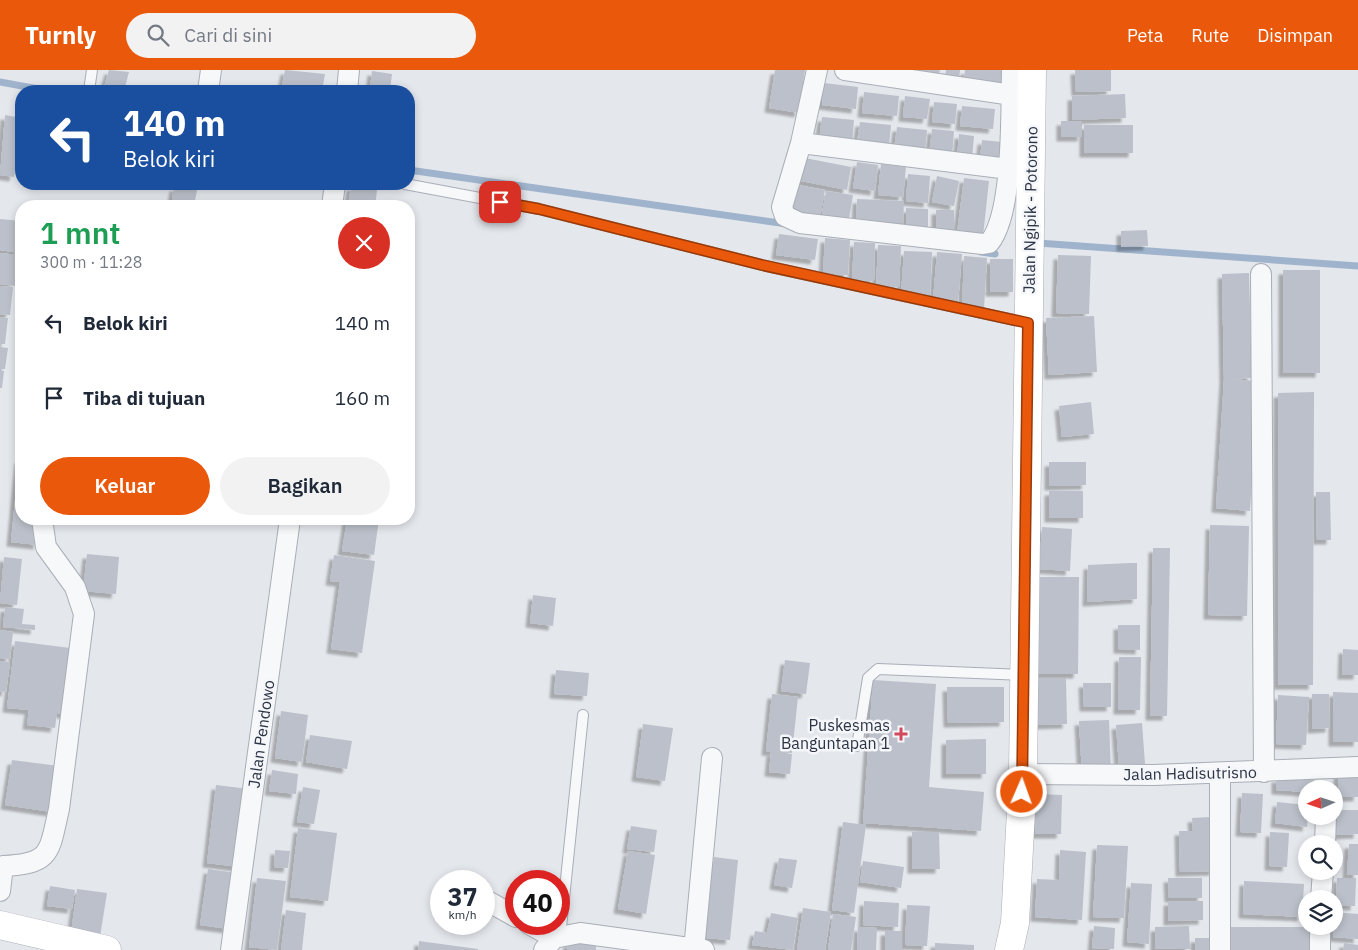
<!DOCTYPE html>
<html lang="id">
<meta charset="utf-8">
<style>
body{margin:0;font-family:"IBM Plex Sans",sans-serif;background:#f2f2f3;color:#1f2937;height:100vh;display:flex;flex-direction:column;font-size:19px;white-space:nowrap}
*{box-sizing:border-box;margin:0}
p{font-size:16px;color:#747a83}
.icon{flex:none;width:28px;height:28px;fill:none;stroke:currentColor;stroke-width:2;stroke-linecap:round;stroke-linejoin:round}
.map{position:relative;flex:1;overflow:hidden}
.drawer{position:absolute;left:15px;top:130px;width:400px;height:325px;display:flex;flex-direction:column;background:#fff;border-radius:20px;box-shadow:0 2px 8px #0003}
.drawer>*{flex:none}
.hud{position:absolute;left:15px;top:15px;width:400px;height:105px;border-radius:20px;box-shadow:0 2px 8px #0003;background:#1a4fa0;color:#fff;overflow:hidden}
.needle{width:32px;rotate:267deg}
.controls{position:absolute;left:1298px;top:710px;display:grid;gap:10px}
.controls a{display:grid;place-items:center;width:45px;height:45px;border-radius:50%;background:#fff;box-shadow:0 2px 8px #0003;font-size:25px}
.speed{position:absolute;left:430px;top:800px;display:flex;gap:10px;font-size:25px;font-weight:700;text-align:center}
.speed>*{display:grid;place-content:center;width:65px;height:65px;border-radius:50%;background:#fff;box-shadow:0 2px 8px #0003;line-height:1}
.speed small{font-size:12px;font-weight:400}
.speed .limit{border:8px solid #d22;background:#fff;color:#111}
.pin{position:absolute;display:grid;place-items:center;width:42px;height:42px;color:#fff;margin:-21px;border-radius:10px;box-shadow:0 2px 8px #0006}
.me{position:absolute;width:55px;margin:-28px;rotate:2deg;stroke-linejoin:round;filter:drop-shadow(0 0 4px #0008)}
.turn{display:flex;align-items:center;gap:18px;height:105px;padding:0 25px;font-size:22px}
.turn .icon{width:65px;height:65px;stroke-width:2.5}
.turn b{display:block;font-size:35px;line-height:42px}
.round{display:grid;place-items:center;flex:none;width:52px;height:52px;border-radius:26px;background:#f2f2f3}
.overview{display:flex;align-items:center;justify-content:space-between;height:85px;padding:0 25px}
h1{font-size:30px;font-weight:600;line-height:38px;color:#1e9e55}
.button{display:flex;gap:10px;margin-top:auto;padding:10px 25px}
.button a{flex:1;height:58px;border-radius:30px;background:#ea580c;color:#fff;font-size:20px;font-weight:600;line-height:58px;text-align:center}
.button a+a{background:#f2f2f3;color:#1f2937}
ul{padding:0;list-style:none}
li{display:flex;align-items:center;gap:15px;height:75px;padding:0 25px}
li div{flex:1}
li b{display:block;font-size:19px}
li em{font-style:normal}
header{display:flex;align-items:center;gap:30px;box-sizing:border-box;height:70px;padding:0 25px;background:#ea580c;color:#fff}
header strong{font-size:24px}
nav{display:flex;gap:28px;margin-inline-start:auto;font-size:18px}
.search{width:350px;height:45px;background:#f2f2f3;display:flex;align-items:center;gap:12px;box-sizing:border-box;padding:0 18px;border-radius:28px;color:#747a83;font-size:19px}
.map>svg:first-child{display:block}
.lines{fill:none;stroke-linecap:round;stroke-linejoin:round}
.stream{stroke:#9fb4cc;stroke-width:7}
.building{fill:#bbc0ca;filter:url(#shadow)}
.lane-casing{stroke:#a9aeb7;stroke-width:12}
.street-casing{stroke:#a9aeb7;stroke-width:22}
.secondary-casing{stroke:#a9aeb7;stroke-width:29}
.lane{stroke:#f7f8fa;stroke-width:10}
.street{stroke:#f7f8fa;stroke-width:20}
.secondary{stroke:#fff;stroke-width:28}
.route-casing{stroke:#983908;stroke-width:12}
.route{stroke:#ea580c;stroke-width:9}
.poi-dot{fill:#d1495b;stroke:#f4f6f9;stroke-width:2}
.labels{text-anchor:middle;dominant-baseline:central;stroke-width:5;stroke-linejoin:round;paint-order:stroke}
.street-label{font-size:16px;fill:#2b3445;stroke:#f4f6f9}
.poi-label{font-size:16px;fill:#2b3445;stroke:#f4f6f9;text-anchor:end}
</style>
<header>
<strong>Turnly</strong>
<div class="search"><svg class="icon" aria-label="search" viewBox="0 0 24 24"><circle cx="10" cy="10" r="6"/><path d="M15 15l6 6"/></svg>Cari di sini</div>
<nav><a>Peta</a><a>Rute</a><a>Disimpan</a></nav>
</header>
<div class="map">
<svg width="1358" height="880" viewBox="0 0 1358 880">
<defs>
<filter id="shadow"><feDropShadow dx="-4.5" dy="4.5" stdDeviation="1" flood-color="#0004"/></filter>
</defs>
<rect width="100%" height="100%" fill="#e4e7ec"/>
<g class="lines">
<path class="stream" d="M0 12 49 21
M409 100 787 154
M1038 173 1358 196
M981 182 995 184"/>
</g>
<path class="building" d="M109 0 129 2 124 21H103Z
M285 0 325 4 322 21H281Z
M775 0H805L799 43 769 38Z
M911 0H940L939 4Z
M946 0H960L959 11 945 10Z
M965 0H1004L1003 15 964 11Z
M1075 0H1111V21L1076 22Z
M372 1 392 4 390 21H362V17L370 18Z
M824 13 858 17 856 39 822 35Z
M864 22 899 26 897 46 862 43Z
M1125 24 1126 48 1072 50V26Z
M905 26 930 29 927 49 903 47Z
M934 32 957 34 955 54 932 52Z
M962 36 995 39 993 59 960 56Z
M5 45 21 48V95L16 94 14 107 0 105Z
M822 47 854 50 852 74 819 71Z
M1061 51H1082V67H1061Z
M860 52 891 55 889 76 857 72Z
M1084 55H1133V83H1084Z
M897 57 927 60 925 83 894 79Z
M932 59 954 61 952 87 929 85Z
M959 64 974 66 972 90 957 89Z
M982 70 1002 72 1001 91 980 89Z
M805 88 851 97 847 120 801 111Z
M857 92 878 95 875 121 853 118Z
M881 94 906 97 903 127 878 125Z
M908 104 930 106 928 133 906 131Z
M937 106 959 111 954 136 932 132Z
M964 108 989 111 983 166 957 163Z
M797 115 825 120 820 147 793 142Z
M351 116 377 120 375 136H348Z
M174 117 197 120 194 136H171Z
M826 121 853 125 849 149 822 144Z
M857 129 904 131 903 155 856 154Z
M906 138 928 139V163L906 162Z
M936 140H954V162H936Z
M0 149 21 151 20 183 0 180Z
M1147 160 1148 176 1121 177V161Z
M779 164 818 169 815 190 776 185Z
M825 168 850 170 848 205 823 204Z
M854 172 875 173 874 211 852 210Z
M878 175 901 176 899 217 876 216Z
M904 181 932 182 930 226 901 225Z
M937 182 962 184 958 233 933 231Z
M0 183 18 185 15 216 0 214Z
M1058 185 1091 186 1089 244 1056 243Z
M964 186 987 188 984 239 962 238Z
M990 189H1013V222H990Z
M1283 200H1320V303H1283Z
M1249 203 1252 308 1227 309 1258 311 1250 441 1216 438 1224 309 1222 204Z
M0 216 13 217 10 245 0 244Z
M1094 246 1097 302 1049 305 1046 248Z
M0 247 8 248 5 274H0Z
M0 277 8 278 5 299H0Z
M0 300 4 301 2 318H0Z
M1314 322 1313 615H1278V323Z
M1091 332 1094 364 1062 367 1059 336Z
M19 389H21V449H40L38 475 11 472Z
M1049 392H1086V415L1049 416Z
M1049 421H1083V448H1049Z
M1316 422H1330L1331 470H1317Z
M347 449H379L374 485 342 481Z
M1210 455 1249 456 1247 546 1208 545Z
M1042 457 1072 459 1070 501 1039 499Z
M1153 478H1170L1167 646H1150Z
M87 484 119 487 116 524 83 521Z
M334 485 375 491 362 583 331 579 340 512 330 511Z
M4 487 22 489 17 535 0 533Z
M1130 493H1137V529L1087 532 1088 495Z
M1033 507H1079L1078 604H1033Z
M533 525 556 528 553 556 530 553Z
M5 537 24 539 22 554 35 555V560L3 557Z
M1118 555H1140V580L1118 579Z
M0 560 13 562 10 589 0 588Z
M15 571 78 579 70 645 57 643 55 658 27 655 29 640 7 638Z
M1343 579 1358 580V605H1342Z
M1119 587H1141L1140 640H1118Z
M785 590 810 593 806 624 781 621Z
M0 591 10 592 6 622 0 621Z
M556 600 589 603 587 626 554 624Z
M1034 608H1066L1067 654 1036 655Z
M873 610 936 614 929 717 984 722 981 761 863 753Z
M1083 613H1111V637H1084Z
M947 617H1004V652L948 653Z
M1333 622 1358 623V672H1333Z
M772 624 798 627 792 683 766 681Z
M1312 624H1329L1330 658 1312 659Z
M1278 625 1309 627 1306 675 1276 674Z
M281 641 308 645 302 692 275 688Z
M1109 650 1111 703 1082 704 1079 651Z
M1142 653 1145 694 1119 696 1116 655Z
M643 654 673 658 665 711 636 707Z
M310 665 352 671 347 699 306 692Z
M986 669V704H946V670Z
M771 682 792 684 790 704 769 702Z
M12 690 59 696 52 742 5 735Z
M272 700 298 704 296 724 269 721Z
M1338 700H1358V727H1338Z
M1276 708 1314 710V719H1306V722L1276 720Z
M216 715 249 719 239 797 207 793Z
M303 717 320 720 314 754 297 752Z
M1242 723 1263 724 1261 763 1240 762Z
M1036 724 1062 725 1061 764H1035Z
M1277 732 1306 735V746H1308L1307 757 1275 753Z
M1335 740H1358V764L1335 765Z
M1210 747V756H1214V801L1180 802 1179 761H1193L1192 748Z
M843 752 866 755 854 843 832 840Z
M631 756 657 760 654 782 627 779Z
M298 758 337 763 328 831 290 827Z
M912 762H939L940 799H912Z
M1270 762 1289 763 1287 797 1269 796Z
M1349 774H1358V805H1347Z
M1097 775 1128 776 1124 848 1093 847Z
M275 780 290 781 288 798 274 797Z
M1060 780 1086 782 1082 850 1035 847 1037 809 1059 810Z
M628 781 655 785 646 844 618 839Z
M714 787 738 790 730 870 705 868Z
M779 788 797 790 792 818 774 815Z
M863 791 904 797 901 818 860 812Z
M208 799 237 803 229 859 200 855Z
M257 808 286 811 277 880 249 877Z
M1168 808H1202V828H1169Z
M1337 808H1356L1355 836 1336 835Z
M1244 811 1304 814 1302 847 1243 844Z
M1131 813 1152 814 1149 874 1127 872Z
M50 816 75 820 72 839 47 836Z
M77 819 107 823 100 867 71 863Z
M864 831 899 833 898 857 863 855Z
M1168 831H1203V850L1168 851Z
M907 835 930 836 927 876 905 875Z
M803 838 831 842 825 880H797Z
M286 840 306 843 302 880H281Z
M1334 842 1358 844V869L1333 867Z
M771 843 798 848 793 880 752 875 755 861 767 863Z
M833 844 856 847 851 880H828Z
M1094 856 1115 858 1114 879 1092 878Z
M1189 856 1190 879H1155V857Z
M858 857 877 858 876 880H857Z
M1224 857H1309V880H1224Z
M885 861H902V880H885Z
M1195 868H1216V880H1195Z
M419 871 478 879V880H418Z
M568 872 596 876V880H567Z
M935 873 974 875V880H935Z
M1344 873 1358 875V880H1343Z"/>
<g class="lines">
<g class="lane-casing">
<path id="lane" d="M89 21 92 0
M405 114 539 139 762 195 1028 253
M857 676 868 608 878 599 1022 605
M560 867 583 645"/>
</g>
<g class="street-casing">
<path id="street" d="M817 0 801 73 782 137 785 146 800 153 983 174 989 173C1014 144 1011 40 1012 0
M845 0 1012 25H1024
M208 21 211 0
M347 21 349 0
M801 73 1009 99
M332 136 335 114
M1261 204 1264 702
M1220 703V880
M1023 704 1154 705 1358 697
M1325 774 1326 746
M0 821 3 796C52 794 49 782 59 739L84 544 75 517 46 477 42 449
M484 829 516 847
M1321 829 1323 801
M529 854 554 868
M231 880 290 449
M544 880 554 868 580 863 704 880
M694 880 712 688
M1320 880V856"/>
</g>
<g class="secondary-casing">
<path id="secondary" d="M0 855 107 880
M1009 880 1015 853 1023 704 1032 0"/>
</g>
<use href="#lane" class="lane"/>
<use href="#street" class="street"/>
<use href="#secondary" class="secondary"/>
</g>
<g class="lines">
<g class="route-casing">
<path id="route" d="M500 132 539 139 762 195 1028 253 1022 722"/>
</g>
<use href="#route" class="route"/>
</g>
<path class="poi-dot" d="M898.5 656.5h5v5h5v5h-5v5h-5v-5h-5v-5h5z"/>
<g class="labels">
<g class="street-label">
<text transform="translate(1030 140) rotate(-89)">Jalan Ngipik - Potorono</text>
<text transform="translate(261 664) rotate(-82)">Jalan Pendowo</text>
<text transform="translate(1190 703) rotate(-1)">Jalan Hadisutrisno</text>
</g>
<g class="poi-label">
<text x="890" y="655">Puskesmas<tspan x="890" dy="18">Banguntapan 1</tspan></text>
</g>
</g>
</svg>
<div class="controls">
<a><svg class="needle" viewBox="-14 -14 28 28"><path d="M0-13l5 13h-10z" fill="#e53935"/><path d="M0 13l5-13h-10z" fill="#747a83"/></svg></a>
<a><svg class="icon" aria-label="search" viewBox="0 0 24 24"><circle cx="10" cy="10" r="6"/><path d="M15 15l6 6"/></svg></a>
<a><svg class="icon" aria-label="layers" viewBox="0 0 24 24"><path d="M12 4l9 5-9 5-9-5zM3 14l9 5 9-5"/></svg></a>
</div>
<div class="speed"><div>37<small>km/h</small></div><div class="limit">40</div></div>
<div class="pin" style="left:500px;top:132px;background:#d93025"><svg class="icon" aria-label="arrive" viewBox="0 0 24 24"><path d="M6 21V4h12l-3 4 3 4H6"/></svg></div>
<svg class="me" style="left:1022px;top:722px" viewBox="-20 -20 40 40"><circle r="17" fill="#ea580c" stroke="#fff" stroke-width="3"/><path d="M0-11L8 9 0 5-8 9z" fill="#fff"/></svg>
<div class="hud">
<div class="turn"><svg class="icon" aria-label="left" viewBox="0 0 24 24"><path d="M17 20v-9H6M10 6l-5 5 5 5"/></svg><div><b>140 m</b>Belok kiri</div></div>
</div>
<section class="drawer">
<div class="overview"><div><h1>1 mnt</h1><p>300 m · 11:28</p></div><a class="round" style="background:#d93025;color:#fff"><svg class="icon" aria-label="close" viewBox="0 0 24 24"><path d="M6 6l12 12M18 6L6 18"/></svg></a></div>
<ul>
<li><svg class="icon" aria-label="left" viewBox="0 0 24 24"><path d="M17 20v-9H6M10 6l-5 5 5 5"/></svg><div><b>Belok kiri</b></div><em>140 m</em></li>
<li><svg class="icon" aria-label="arrive" viewBox="0 0 24 24"><path d="M6 21V4h12l-3 4 3 4H6"/></svg><div><b>Tiba di tujuan</b></div><em>160 m</em></li>
</ul>
<div class="button"><a>Keluar</a><a>Bagikan</a></div>
</section>
</div>
